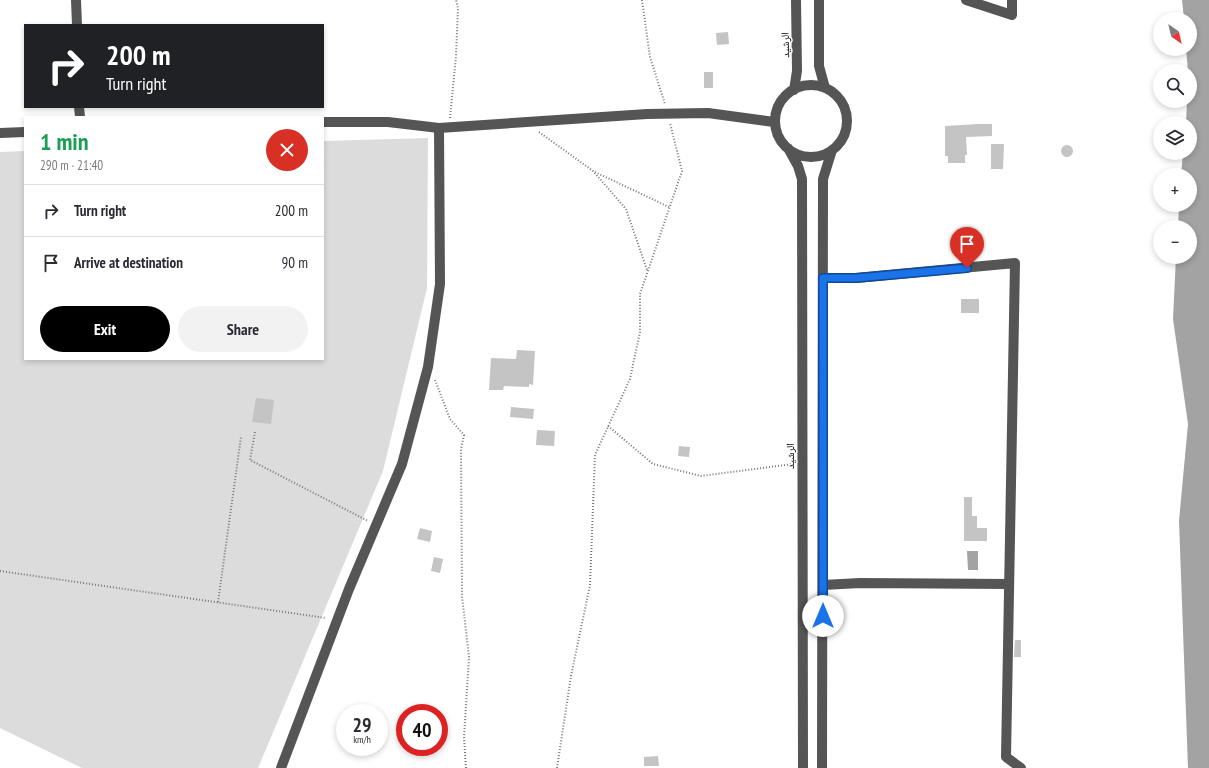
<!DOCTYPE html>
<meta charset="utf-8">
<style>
body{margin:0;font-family:"PT Sans Narrow","Noto Naskh Arabic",sans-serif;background:#f2f2f3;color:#2b2b33;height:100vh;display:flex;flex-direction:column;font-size:15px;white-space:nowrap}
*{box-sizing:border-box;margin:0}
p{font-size:13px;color:#7c7c81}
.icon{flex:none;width:22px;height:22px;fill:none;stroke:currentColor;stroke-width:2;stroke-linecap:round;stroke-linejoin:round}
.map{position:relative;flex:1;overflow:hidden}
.panel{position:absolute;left:24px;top:116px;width:300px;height:244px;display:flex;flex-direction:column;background:#fff;border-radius:0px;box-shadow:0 2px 6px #0003}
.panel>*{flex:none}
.top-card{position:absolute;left:24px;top:24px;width:300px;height:84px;border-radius:0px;box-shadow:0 2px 6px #0003;background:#202124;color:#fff;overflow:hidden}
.needle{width:26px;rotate:146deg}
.tools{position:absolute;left:1153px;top:12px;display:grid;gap:8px}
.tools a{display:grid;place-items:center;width:44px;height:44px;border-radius:50%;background:#fff;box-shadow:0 2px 6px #0003;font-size:20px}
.speed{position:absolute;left:336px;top:704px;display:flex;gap:8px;font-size:20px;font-weight:700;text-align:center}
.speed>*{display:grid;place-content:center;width:52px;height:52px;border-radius:50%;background:#fff;box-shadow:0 2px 6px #0003;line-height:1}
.speed small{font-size:10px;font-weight:400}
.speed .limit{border:6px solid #d22;background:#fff;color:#111}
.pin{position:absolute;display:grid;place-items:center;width:34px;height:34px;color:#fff;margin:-41px -17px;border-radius:50% 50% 50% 0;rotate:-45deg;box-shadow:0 0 4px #0007}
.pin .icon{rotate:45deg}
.me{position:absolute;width:44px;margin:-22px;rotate:0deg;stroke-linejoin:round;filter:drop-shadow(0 0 3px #0008)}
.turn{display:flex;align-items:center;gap:14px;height:84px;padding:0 16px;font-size:18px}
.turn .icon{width:52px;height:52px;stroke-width:2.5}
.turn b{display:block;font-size:28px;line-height:34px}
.round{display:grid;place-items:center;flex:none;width:42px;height:42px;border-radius:21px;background:#f2f2f3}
.head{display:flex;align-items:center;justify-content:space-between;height:68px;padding:0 16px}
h1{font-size:24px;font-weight:800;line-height:30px;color:#1e9e55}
.action{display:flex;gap:8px;margin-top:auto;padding:8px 16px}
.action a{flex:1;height:46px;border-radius:24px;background:#000;color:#fff;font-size:16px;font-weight:800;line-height:46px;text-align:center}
.action a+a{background:#f2f2f3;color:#2b2b33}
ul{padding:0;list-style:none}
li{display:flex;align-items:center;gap:12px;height:52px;padding:0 16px;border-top:1px solid #e1e1e2}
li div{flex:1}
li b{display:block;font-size:15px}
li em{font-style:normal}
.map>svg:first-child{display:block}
.green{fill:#dcdcdc}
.water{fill:#a3a3a3}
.building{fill:#c4c4c4}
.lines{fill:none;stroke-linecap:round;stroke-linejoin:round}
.path{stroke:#777;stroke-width:2;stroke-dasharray:1 2;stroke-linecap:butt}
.minor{stroke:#555;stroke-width:10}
.route-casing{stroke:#114b97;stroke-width:10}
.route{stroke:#1a73e8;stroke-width:7}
.labels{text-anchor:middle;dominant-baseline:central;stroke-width:3;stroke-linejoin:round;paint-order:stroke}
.street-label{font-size:11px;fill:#000;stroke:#fff}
</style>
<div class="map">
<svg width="1209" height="768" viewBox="0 0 1209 768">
<rect width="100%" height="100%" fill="#fff"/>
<path class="green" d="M428 138 427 288 383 471 258 768H82L0 728V152L25 151V359H323V141Z"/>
<path class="water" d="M1182 0H1209V768H1188L1179 521 1188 424 1173 319 1176 257H1190V227H1178L1179 205H1190V175H1181L1183 153H1190V123H1186L1187 101H1190V71H1188L1186 49H1190V19H1184Z
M967 551H978V570H968Z"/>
<path class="building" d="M728 32 729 44 717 45 716 33Z
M704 72H713V88H704Z
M978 124H992V136L966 137 967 155H965V163H948V156H945V126Z
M991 144H1004L1003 169H991Z
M1061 151a6 6 0 1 1 12 0a6 6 0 1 1-12 0Z
M961 299H979V313H961Z
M517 350 535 351 533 385 529 384V387L504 386 503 390H489L491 358 516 359Z
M256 398 274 400 271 424 252 422Z
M511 407 534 409 533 419 510 417Z
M537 430 555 431 554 446 536 445Z
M679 446 690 447 689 457 678 456Z
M964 497H972V516H977V528H987V541H964Z
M420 528 432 531 430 542 417 539Z
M434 557 443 559 440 573 431 571Z
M1015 640H1021V657H1014Z
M658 756 659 766H644V757Z"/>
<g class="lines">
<path class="path" d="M642 0 650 57 665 104
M450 118 456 56 458 8 456 0
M539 132 593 171 626 209 647 270
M595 172 669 207
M435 380 450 419 464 435 461 449 462 596 469 657 464 737 466 768
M608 426 653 464 701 476 793 464
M255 432 250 460 368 521
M0 571 326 618
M218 602 241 437
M557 768 571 676 590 585 595 455 630 379 640 332V294L682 171 670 123"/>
<path class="minor" d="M76 0 77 25
M819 0V66L825 88
M966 0 1012 15V0
M775 121a36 36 0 1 1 72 0a36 36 0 1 1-72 0Z
M794 90 797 71 796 0
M79 107 80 117
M323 122H388L439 128 647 114 708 113 774 122
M0 133 25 132
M788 148 798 166 802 179 803 768
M823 278H856L1015 263 1006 757 1021 768
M823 585 860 583 1009 584
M281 768 349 589 402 464 428 367 440 284 439 128
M822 768 823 179 832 150"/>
</g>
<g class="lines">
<g class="route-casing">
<path id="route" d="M823 616V278H856L967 268"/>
</g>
<use href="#route" class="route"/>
</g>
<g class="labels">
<g class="street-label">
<text transform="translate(785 45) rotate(-91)">الرشيد</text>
<text transform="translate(790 456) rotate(-90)">الرشيد</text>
</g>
</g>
</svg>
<div class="tools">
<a><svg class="needle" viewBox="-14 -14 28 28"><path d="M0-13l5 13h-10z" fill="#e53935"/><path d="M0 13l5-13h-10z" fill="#7c7c81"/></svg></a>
<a><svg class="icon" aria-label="search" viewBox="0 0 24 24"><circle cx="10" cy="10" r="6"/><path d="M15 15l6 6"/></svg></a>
<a><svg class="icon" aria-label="layers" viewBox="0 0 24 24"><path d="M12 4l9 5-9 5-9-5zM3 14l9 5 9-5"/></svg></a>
<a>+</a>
<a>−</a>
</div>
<div class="speed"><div>29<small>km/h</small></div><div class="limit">40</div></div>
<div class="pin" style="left:967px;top:268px;background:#d93025"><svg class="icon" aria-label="arrive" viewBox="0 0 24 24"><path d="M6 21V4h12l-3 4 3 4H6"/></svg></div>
<svg class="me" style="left:823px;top:616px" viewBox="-20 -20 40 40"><circle r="19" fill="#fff"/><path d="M0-13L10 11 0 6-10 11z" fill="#1a73e8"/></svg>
<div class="top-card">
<div class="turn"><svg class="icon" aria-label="right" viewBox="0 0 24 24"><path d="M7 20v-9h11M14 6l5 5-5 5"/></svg><div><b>200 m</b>Turn right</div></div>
</div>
<section class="panel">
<div class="head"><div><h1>1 min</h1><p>290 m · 21:40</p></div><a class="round" style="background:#d93025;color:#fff"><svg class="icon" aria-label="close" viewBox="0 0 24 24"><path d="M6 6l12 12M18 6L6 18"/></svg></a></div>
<ul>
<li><svg class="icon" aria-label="right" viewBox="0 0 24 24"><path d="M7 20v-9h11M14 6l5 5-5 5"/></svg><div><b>Turn right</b></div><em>200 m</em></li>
<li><svg class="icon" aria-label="arrive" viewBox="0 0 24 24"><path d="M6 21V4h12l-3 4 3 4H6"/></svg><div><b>Arrive at destination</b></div><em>90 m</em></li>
</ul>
<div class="action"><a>Exit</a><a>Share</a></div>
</section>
</div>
